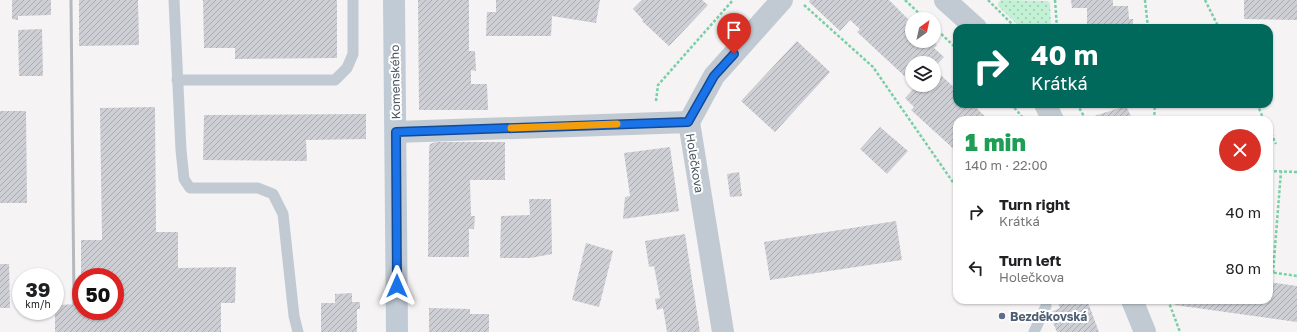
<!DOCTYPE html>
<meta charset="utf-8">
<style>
body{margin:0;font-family:"Golos Text",sans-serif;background:#f2f2f2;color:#202124;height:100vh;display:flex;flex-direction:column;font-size:15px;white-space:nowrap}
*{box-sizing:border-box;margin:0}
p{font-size:13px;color:#757577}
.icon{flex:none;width:22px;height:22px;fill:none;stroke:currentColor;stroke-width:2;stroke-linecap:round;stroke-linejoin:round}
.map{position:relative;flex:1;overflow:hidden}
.details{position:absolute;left:953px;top:116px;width:320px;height:188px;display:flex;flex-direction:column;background:#fff;border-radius:12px;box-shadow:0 1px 3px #0004}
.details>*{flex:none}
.guide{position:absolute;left:953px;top:24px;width:320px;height:84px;border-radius:12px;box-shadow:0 1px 3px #0004;background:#00695c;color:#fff;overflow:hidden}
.needle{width:26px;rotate:33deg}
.controls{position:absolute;left:905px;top:12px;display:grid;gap:8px}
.controls a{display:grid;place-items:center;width:36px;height:36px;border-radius:50%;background:#fff;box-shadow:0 1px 3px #0004;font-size:20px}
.speed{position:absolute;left:12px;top:268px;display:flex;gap:8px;font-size:20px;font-weight:700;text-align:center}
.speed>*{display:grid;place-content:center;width:52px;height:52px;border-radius:50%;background:#fff;box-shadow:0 1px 3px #0004;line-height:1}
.speed small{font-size:10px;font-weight:400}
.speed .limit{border:6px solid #d22;background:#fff;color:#111}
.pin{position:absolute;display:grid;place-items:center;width:34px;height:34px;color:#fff;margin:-41px -17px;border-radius:50% 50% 50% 0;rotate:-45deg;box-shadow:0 0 4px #0007}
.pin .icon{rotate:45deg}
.me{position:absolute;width:44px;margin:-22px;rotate:0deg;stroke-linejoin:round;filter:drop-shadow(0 0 3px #0008)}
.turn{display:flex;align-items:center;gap:14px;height:84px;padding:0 12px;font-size:18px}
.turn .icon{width:52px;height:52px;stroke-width:2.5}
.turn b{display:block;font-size:28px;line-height:34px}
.round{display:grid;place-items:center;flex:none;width:42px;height:42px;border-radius:21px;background:#f2f2f2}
.headline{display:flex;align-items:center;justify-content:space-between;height:68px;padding:0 12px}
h1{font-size:24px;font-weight:800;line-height:30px;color:#1e9e55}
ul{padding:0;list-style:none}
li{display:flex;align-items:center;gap:12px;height:56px;padding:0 12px}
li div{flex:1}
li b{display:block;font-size:15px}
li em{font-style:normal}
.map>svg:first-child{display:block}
.grass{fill:url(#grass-dots)}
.building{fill:url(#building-hatch)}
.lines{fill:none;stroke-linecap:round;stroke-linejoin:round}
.path{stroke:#7ad0a6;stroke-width:2.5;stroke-dasharray:3 2;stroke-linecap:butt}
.lane{stroke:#c1cad2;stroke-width:11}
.street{stroke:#c1cad2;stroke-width:22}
.secondary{stroke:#c1cbd6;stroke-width:22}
.rail{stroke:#b5b8bd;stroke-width:3}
.route-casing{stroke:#114b97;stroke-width:10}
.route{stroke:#1a73e8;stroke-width:7}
.slow{stroke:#f59e0b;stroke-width:7}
.service-dot{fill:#5c6f8a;stroke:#fff;stroke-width:1.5}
.labels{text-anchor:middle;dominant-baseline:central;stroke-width:4;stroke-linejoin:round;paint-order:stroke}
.street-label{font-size:12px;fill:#4a5661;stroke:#fff}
.service-label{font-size:12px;font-weight:bold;fill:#4e5e75;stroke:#fff;text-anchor:start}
</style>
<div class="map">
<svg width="1297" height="332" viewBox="0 0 1297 332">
<defs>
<pattern id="grass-dots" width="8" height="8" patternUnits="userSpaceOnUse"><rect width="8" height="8" fill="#c3f1d5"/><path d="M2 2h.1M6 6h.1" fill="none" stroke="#a0c6b0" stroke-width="1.8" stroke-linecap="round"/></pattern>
<pattern id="building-hatch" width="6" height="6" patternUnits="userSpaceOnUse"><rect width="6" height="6" fill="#cdcfd5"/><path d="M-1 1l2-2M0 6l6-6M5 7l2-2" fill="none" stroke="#a8abb0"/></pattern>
</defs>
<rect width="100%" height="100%" fill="#f5f3f3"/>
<path class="grass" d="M1001 0 1048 1 1050 4 1051 28H1021L999 7 998 3Z"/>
<path class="building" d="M12 0H51V15L18 16V20L12 19Z
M79 0H138L139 45 79 46Z
M203 0H337V58L235 59V48H204Z
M418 0H469V51H475L476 71 471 70V84H487L488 110H419Z
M496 0H600L596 23 552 16 551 36H486L487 12H496Z
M642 0H702L708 5 669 46 642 21 643 20 633 9Z
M810 0H889L912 23V41H933L937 45 934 48 944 57 934 68V63H912V83L857 32 860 29 850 20 840 31 809 2Z
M1071 0H1113V6H1128L1129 19H1133V28H1087V8H1072Z
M1244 0H1297V20L1244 19Z
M42 29 43 76H19L18 30Z
M797 41 830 72 775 132 741 101Z
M934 69 957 90V104H972L989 120H957V152L911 110 914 107 905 98 916 86 914 85H934Z
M1126 106 1133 120H1092L1091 117Z
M155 107 156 232H178V268L236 267 235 303H221V332H55V305L81 304V311H115V277H81V240H102L100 108Z
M0 111H26L27 203H0Z
M366 114V139L306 140 307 161 203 160 204 115Z
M880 127 908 151 887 174 860 149Z
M436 142H505V180H470L471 216H475L474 229H469V257H428L429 149 430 144Z
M670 147 679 211 623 219 625 197 630 196 624 153Z
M739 172 742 196 730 197 727 174Z
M529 199H551L552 254 530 258H500L501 216 530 215Z
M896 221 902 260 770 280 764 242Z
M685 234 700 332H667L663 308 657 310 655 299 660 298 654 266 649 267 645 241Z
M586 243 613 251 599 307 572 300Z
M0 264H9L10 308H0Z
M1269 282 1297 286V322L1175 305 1172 300H1269Z
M352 293V302H360V309H357V332H321V303H335V294Z
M1057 300H1087L1099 332H1057L1049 313 1060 308Z
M429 308 470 309V314H489V332H429Z"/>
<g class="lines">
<path class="path" d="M905 0 925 19
M988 0 1016 28
M1055 0 1057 28
M1145 0 1148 28
M1205 0 1219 28
M804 5 873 67 957 188
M934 27 957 49
M656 101 658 85 733 0
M1011 104 1025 120
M1077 104 1086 120
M1257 104 1264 120
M1154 120 1155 104
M1269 129 1276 144
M1269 171 1297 172
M1269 272 1297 276
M1273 273 1281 171
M1168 300 1180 332"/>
<path class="lane" d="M174 0 181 150 184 179 190 188H258L273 194 283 214 294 316 298 332
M177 80H335L347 68 353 54V0
M1034 332 1046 306"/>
<path class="street" d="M945 0 976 28
M1045 104 1053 120
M396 132 689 122
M1132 300 1145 332
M723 332 689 122 714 76 782 0"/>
<path class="secondary" d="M394 0 397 332"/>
<path class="rail" d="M71 0 74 304"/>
</g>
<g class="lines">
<g class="route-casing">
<path id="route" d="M397 286 396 132 688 122 714 76 734 54"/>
</g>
<use href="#route" class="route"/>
<path class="slow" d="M511 128 617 124"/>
</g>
<circle class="service-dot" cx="1002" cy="316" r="4"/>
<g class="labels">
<g class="street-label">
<text transform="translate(395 82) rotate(-91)">Komenského</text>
<text transform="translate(695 163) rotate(81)">Holečkova</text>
</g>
<g class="service-label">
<text x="1010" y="316">Bezděkovská</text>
</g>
</g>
</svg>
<div class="controls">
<a><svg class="needle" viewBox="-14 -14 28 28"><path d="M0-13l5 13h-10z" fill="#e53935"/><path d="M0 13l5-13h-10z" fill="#757577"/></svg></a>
<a><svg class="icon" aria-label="layers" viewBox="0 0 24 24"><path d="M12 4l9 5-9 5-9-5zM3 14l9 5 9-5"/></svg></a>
</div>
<div class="speed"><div>39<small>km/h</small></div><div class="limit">50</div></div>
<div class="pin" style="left:734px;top:54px;background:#d93025"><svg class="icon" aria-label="arrive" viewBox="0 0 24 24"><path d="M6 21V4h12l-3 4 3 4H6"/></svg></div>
<svg class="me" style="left:397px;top:286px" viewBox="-20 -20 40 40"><path d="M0-17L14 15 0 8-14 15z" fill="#1a73e8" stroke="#fff" stroke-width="4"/></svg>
<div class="guide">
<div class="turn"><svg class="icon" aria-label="right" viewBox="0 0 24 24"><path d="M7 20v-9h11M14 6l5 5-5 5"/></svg><div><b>40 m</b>Krátká</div></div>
</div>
<section class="details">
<div class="headline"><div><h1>1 min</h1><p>140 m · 22:00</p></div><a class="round" style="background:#d93025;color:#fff"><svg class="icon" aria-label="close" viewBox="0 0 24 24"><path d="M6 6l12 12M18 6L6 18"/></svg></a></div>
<ul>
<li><svg class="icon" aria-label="right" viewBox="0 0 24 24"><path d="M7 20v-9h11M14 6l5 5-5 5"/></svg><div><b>Turn right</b><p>Krátká</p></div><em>40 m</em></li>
<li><svg class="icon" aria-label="left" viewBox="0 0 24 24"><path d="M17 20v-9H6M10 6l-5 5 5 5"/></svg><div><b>Turn left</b><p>Holečkova</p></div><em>80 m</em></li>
</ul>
</section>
</div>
